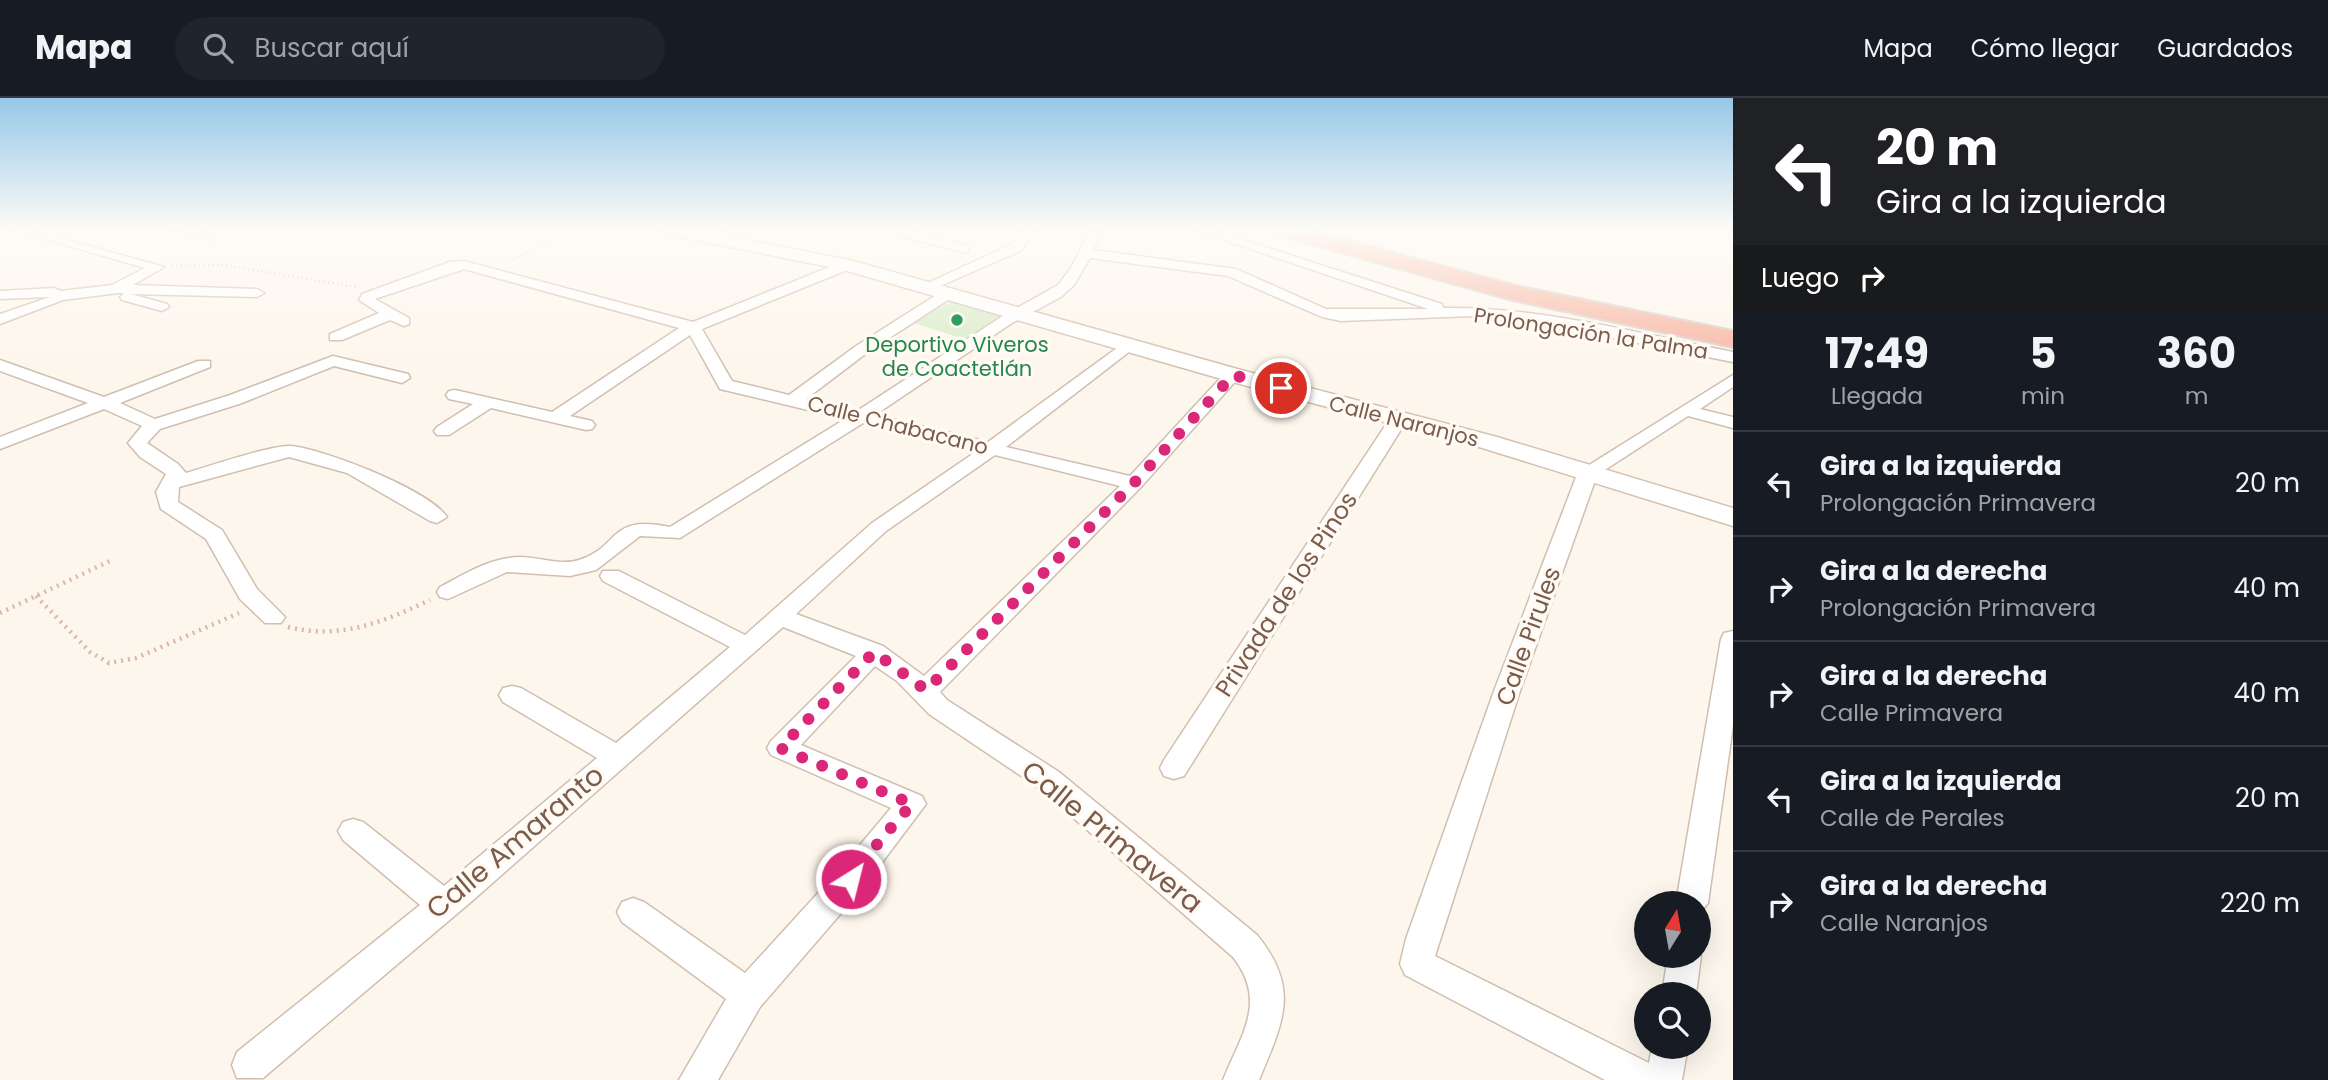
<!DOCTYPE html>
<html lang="es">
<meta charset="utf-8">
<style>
body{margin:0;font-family:Poppins,sans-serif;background:#20242c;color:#f1f3f6;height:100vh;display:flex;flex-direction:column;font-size:26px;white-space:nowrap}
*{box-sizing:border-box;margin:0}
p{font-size:23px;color:#9ea1a6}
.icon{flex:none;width:38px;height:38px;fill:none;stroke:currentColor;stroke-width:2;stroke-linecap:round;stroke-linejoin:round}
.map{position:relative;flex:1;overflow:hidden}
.panel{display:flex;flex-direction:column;background:#171b24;width:595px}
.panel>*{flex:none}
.banner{background:#202124;color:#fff;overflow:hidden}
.needle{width:46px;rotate:11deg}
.tools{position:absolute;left:1634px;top:793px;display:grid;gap:14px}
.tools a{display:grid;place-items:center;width:77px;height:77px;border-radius:50%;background:#171b24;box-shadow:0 7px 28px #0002;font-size:35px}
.pin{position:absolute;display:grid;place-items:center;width:60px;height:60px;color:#fff;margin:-30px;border:4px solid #fff;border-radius:50%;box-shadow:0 2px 7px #0007}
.me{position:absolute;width:77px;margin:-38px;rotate:36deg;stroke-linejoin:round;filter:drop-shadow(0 0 5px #0008)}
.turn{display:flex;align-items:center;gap:24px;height:147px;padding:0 28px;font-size:32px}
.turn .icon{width:91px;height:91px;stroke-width:2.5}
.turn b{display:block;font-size:49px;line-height:60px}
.then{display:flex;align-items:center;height:66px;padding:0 28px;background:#0003;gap:14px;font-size:26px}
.eta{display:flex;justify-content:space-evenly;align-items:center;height:119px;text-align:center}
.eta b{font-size:42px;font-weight:700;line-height:49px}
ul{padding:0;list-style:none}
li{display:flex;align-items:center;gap:21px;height:105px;padding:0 28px;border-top:2px solid #363941}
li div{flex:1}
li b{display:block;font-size:26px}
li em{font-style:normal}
header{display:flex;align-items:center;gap:42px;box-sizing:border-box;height:98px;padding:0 35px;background:#171b24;border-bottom:2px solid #363941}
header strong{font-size:33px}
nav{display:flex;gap:38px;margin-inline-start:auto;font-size:24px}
.search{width:490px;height:63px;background:#20242c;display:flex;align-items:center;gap:18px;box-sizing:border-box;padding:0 24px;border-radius:38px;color:#9ea1a6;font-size:26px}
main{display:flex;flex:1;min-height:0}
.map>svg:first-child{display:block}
.green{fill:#d8ecc9}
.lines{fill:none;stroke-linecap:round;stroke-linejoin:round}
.lane-casing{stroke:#d1beb0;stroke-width:10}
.street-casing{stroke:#d1beb0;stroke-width:3}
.secondary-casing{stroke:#d6c0b0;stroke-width:3}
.highway-casing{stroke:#dad1cd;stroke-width:4}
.path-far1{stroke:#d9b8a5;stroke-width:2.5;stroke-dasharray:1 3.5;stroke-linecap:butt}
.path{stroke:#d9b8a5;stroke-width:4.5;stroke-dasharray:2 5;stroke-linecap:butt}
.lane{stroke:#fff;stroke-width:7}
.street{fill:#fff;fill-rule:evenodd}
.secondary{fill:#fff;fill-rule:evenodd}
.highway{fill:#f7b7a3;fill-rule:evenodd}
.route{stroke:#db2777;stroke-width:12;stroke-dasharray:0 21.6}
.leisure-dot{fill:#2e9e5b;stroke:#fffaf3;stroke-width:2.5}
.labels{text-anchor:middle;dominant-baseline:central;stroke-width:7;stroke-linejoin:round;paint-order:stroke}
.far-street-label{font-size:21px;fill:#7a5c4d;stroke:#fffaf3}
.far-leisure-label{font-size:21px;fill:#27864d;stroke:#fffaf3}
.street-label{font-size:24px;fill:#7a5c4d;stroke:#fffaf3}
.near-street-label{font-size:28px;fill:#7a5c4d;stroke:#fffaf3}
</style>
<header>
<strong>Mapa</strong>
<div class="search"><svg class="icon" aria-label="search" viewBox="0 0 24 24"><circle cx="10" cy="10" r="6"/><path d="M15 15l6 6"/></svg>Buscar aquí</div>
<nav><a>Mapa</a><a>Cómo llegar</a><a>Guardados</a></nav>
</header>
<main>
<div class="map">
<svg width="1733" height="982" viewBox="0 0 1733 982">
<rect width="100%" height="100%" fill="#fdf6ec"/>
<path class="green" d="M952 203 999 218 964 241 914 225Z"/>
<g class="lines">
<g class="lane-casing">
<path id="lane" d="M888 131 965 151
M693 136 721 131"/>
</g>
<g class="street-casing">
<path id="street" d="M9 131H28L164 169 133 187 257 191 264 195 257 199 131 196 167 206 169 209 162 213 122 202 120 199 124 195H118L63 202 0 226V216L50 199 0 201V193L54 190 61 193 112 187 145 170Z
M171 131H193L216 138 210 142Z
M1025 131H1037L1020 153 929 193 917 190 1010 147Z
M1091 131H1103L1093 152 1236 171 1326 211H1428L1192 131H1209L1442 206 1443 210C1536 208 1642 236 1733 254V264L1593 236 1473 218 1341 223 1322 219 1228 178 1090 160 1074 187 1061 199 1012 225 875 317 988 344 1128 242 1134 244V250L1006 349 1130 378 1227 273 1233 272 1241 277 1141 389 940 594 947 602 1059 674 1257 837C1301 891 1283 924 1259 982H1223C1241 937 1268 904 1233 859L1039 690 929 616 897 583 875 568 801 647 922 698 926 706 862 791 760 909 718 982H679L726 901 622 824 617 814 622 804 633 800 644 804 745 875 840 771 891 710 771 657 767 650 771 643 856 558 783 529 472 803 263 980H237L232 967 237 954 420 807 343 742 338 733 343 724 353 721 363 724 444 788 597 660 503 604 499 597 503 590 512 588 521 590 616 645 730 549 603 483 600 478 603 473H619L745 537 872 425 977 353 863 325 680 440 640 438 596 472 570 478 507 474 448 501 440 499 437 494 440 489C465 476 491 459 520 459 539 459 561 468 579 462 621 449 607 416 670 429L845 321 720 291 690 237 570 318 592 323 595 327 592 331 586 332 491 310 449 337H437L434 333 437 329 473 306 449 301 446 297 449 293 455 292 552 314 679 230 464 171 375 201 409 220V226L404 228 390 222 342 242H330V236L379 215 359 202 362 196 450 164 464 163 693 224 842 164H852V170L702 231 732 283 789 297 856 248 941 194H951V200L868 254 806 301 857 313 1001 219 1058 187 1071 170ZM995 357 1120 388 924 578 883 548 796 516 886 433Z
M333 258 408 276 410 280 402 285 334 268 242 305 160 331 147 345 178 366 186 375C207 369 274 346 291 348 324 351 429 392 447 419L437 425 430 423 347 375 289 359 179 389 178 404 222 432 257 491 285 519 281 525H265L240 501 206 441 161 411 156 394 166 376 140 359 128 345 142 328 104 311 0 351V339L88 305 0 273V262L104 299 198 263H210V269L120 305 155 321 230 297Z
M1733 277V289L1700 311 1733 319V330L1688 318 1597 377 1520 593 1435 858 1649 965 1652 948H1688L1682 982H1605L1405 877 1400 866 1406 841 1494 593 1578 374Z
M1398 317 1407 322 1184 678 1174 681 1164 678 1160 670 1164 662 1389 322Z
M1733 533V627L1708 805 1699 816V805H1676L1721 541 1724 535Z
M1699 855 1701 858 1696 896H1662L1668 858H1699Z"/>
</g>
<g class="secondary-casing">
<path id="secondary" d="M658 131H691L854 163 1241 272 1497 339 1733 410V428L1479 349 1225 282 844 172 666 136Z"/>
</g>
<g class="highway-casing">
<path id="highway" d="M1271 131H1305L1516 188 1733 233V249L1513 202 1274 136Z"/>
</g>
<path class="path-far1" d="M510 163 576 131
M172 168 224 167 356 189"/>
<path class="path" d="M36 498 90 554 109 565 136 560 239 515
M0 515 114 461
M288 529C340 542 383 524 430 502"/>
<use href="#lane" class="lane"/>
<use href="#street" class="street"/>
<use href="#secondary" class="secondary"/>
<use href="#highway" class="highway"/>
</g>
<linearGradient id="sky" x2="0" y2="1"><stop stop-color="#97c7e8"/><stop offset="0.49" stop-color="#fefbf6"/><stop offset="1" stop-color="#fefbf6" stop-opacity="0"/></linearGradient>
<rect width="1733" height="268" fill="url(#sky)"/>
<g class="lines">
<path class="route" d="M851 781 881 741 912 706 780 650 874 554 926 592 1134 385 1233 277 1281 290"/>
</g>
<circle class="leisure-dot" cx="957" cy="222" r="7"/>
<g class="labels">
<g class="far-street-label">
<text transform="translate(1591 235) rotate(9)">Prolongación la Palma</text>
<text transform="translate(1404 323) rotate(14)">Calle Naranjos</text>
<text transform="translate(898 327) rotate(14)">Calle Chabacano</text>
</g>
<g class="far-leisure-label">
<text x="957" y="246">Deportivo Viveros<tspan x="957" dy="24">de Coactetlán</tspan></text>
</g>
<g class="street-label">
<text transform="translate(1286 496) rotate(-57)">Privada de los Pinos</text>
<text transform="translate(1528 538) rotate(-70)">Calle Pirules</text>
</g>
<g class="near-street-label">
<text transform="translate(1112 739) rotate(39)">Calle Primavera</text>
<text transform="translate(515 744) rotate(-40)">Calle Amaranto</text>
</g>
</g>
</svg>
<div class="tools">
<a><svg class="needle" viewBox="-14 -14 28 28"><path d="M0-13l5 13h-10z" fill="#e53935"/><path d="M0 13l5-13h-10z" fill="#9ea1a6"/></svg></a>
<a><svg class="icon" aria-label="search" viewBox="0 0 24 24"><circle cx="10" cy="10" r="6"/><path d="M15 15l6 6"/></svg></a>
</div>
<div class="pin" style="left:1281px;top:290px;background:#d93025"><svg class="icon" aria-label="arrive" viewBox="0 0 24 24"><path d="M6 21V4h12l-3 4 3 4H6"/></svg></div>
<svg class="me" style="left:851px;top:781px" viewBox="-20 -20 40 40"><circle r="17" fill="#db2777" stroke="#fff" stroke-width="3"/><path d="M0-11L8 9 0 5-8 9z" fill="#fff"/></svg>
</div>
<section class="panel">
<div class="banner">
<div class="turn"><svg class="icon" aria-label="left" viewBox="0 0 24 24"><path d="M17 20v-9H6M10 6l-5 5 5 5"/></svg><div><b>20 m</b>Gira a la izquierda</div></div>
<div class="then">Luego<svg class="icon" aria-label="right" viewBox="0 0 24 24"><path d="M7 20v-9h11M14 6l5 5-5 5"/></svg></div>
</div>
<div class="eta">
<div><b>17:49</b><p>Llegada</p></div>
<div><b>5</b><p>min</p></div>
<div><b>360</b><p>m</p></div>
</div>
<ul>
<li><svg class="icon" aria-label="left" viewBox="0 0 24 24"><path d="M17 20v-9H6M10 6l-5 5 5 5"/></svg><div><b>Gira a la izquierda</b><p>Prolongación Primavera</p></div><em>20 m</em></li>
<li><svg class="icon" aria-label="right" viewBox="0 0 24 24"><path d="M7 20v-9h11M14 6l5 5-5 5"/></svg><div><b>Gira a la derecha</b><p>Prolongación Primavera</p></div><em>40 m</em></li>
<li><svg class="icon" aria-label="right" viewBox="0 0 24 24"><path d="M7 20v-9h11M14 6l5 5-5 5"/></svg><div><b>Gira a la derecha</b><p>Calle Primavera</p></div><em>40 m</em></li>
<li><svg class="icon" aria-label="left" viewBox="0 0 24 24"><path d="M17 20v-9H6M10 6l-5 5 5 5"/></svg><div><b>Gira a la izquierda</b><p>Calle de Perales</p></div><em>20 m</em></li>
<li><svg class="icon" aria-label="right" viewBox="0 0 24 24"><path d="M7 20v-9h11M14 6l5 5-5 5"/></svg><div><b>Gira a la derecha</b><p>Calle Naranjos</p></div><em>220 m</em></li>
</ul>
</section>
</main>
